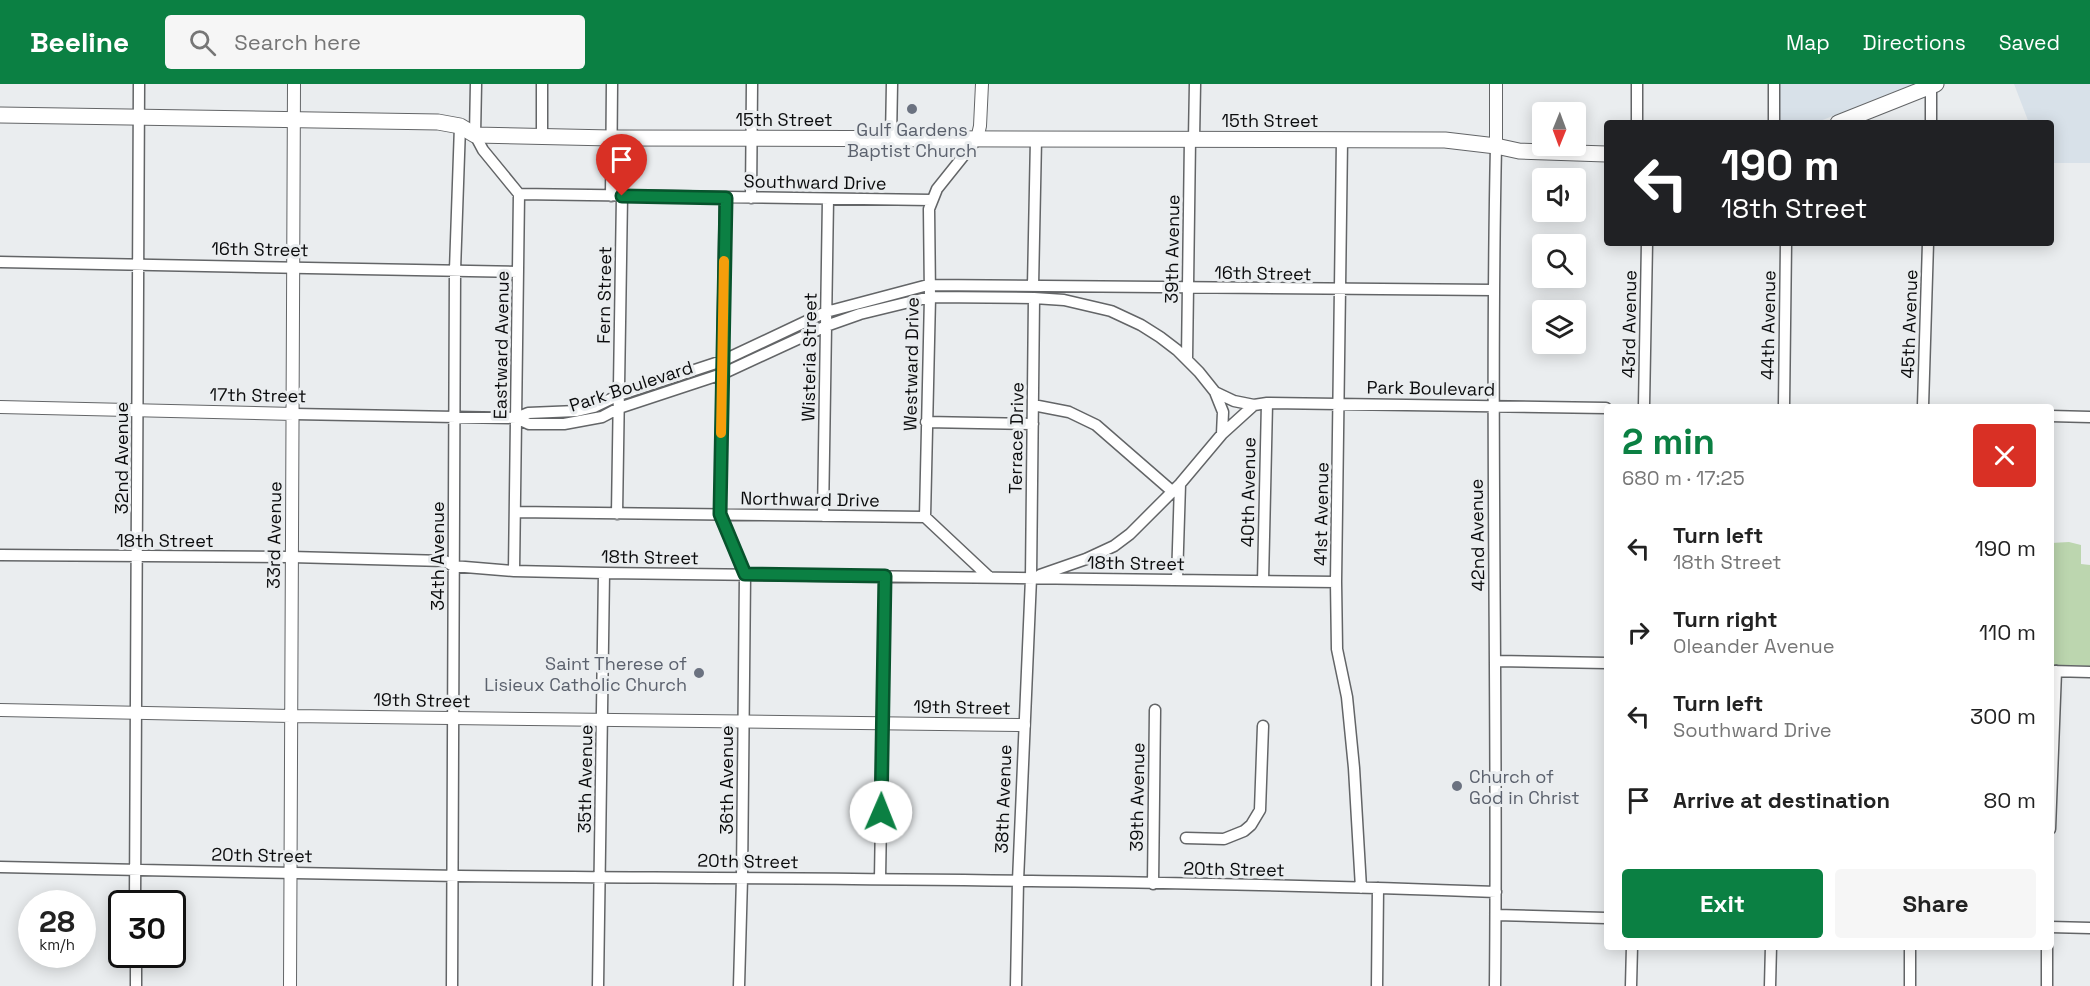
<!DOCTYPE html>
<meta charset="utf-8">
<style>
body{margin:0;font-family:"Space Grotesk",sans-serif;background:#f6f6f6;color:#222;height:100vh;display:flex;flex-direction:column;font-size:22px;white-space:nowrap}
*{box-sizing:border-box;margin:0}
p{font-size:20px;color:#767676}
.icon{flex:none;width:33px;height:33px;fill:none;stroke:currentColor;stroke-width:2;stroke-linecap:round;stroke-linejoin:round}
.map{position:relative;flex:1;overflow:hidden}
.panel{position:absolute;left:1604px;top:320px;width:450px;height:546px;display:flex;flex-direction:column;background:#fff;border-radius:6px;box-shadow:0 3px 15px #0003}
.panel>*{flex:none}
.top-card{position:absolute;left:1604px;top:36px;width:450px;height:126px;border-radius:6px;box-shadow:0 3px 15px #0003;background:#202124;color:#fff;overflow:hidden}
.needle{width:39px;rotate:181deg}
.fabs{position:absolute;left:1532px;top:18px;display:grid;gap:12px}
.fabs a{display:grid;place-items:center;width:54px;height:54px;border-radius:6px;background:#fff;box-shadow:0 3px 15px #0003;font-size:30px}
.speed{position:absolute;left:18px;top:806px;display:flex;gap:12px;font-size:30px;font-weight:700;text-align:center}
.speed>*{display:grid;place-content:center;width:78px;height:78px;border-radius:50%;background:#fff;box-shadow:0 3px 15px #0003;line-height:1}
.speed small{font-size:15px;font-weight:400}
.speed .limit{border:3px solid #111;border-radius:9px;background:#fff;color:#111}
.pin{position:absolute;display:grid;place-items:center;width:51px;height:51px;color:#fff;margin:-62px -26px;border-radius:50% 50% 50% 0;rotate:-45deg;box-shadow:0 0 6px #0007}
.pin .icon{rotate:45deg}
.me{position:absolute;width:66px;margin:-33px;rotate:1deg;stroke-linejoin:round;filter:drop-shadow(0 0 4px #0008)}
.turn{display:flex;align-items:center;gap:21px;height:126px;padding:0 18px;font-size:27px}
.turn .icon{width:78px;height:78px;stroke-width:2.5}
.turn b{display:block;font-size:42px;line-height:51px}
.round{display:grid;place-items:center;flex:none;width:63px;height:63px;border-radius:6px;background:#f6f6f6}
.summary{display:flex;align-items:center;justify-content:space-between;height:102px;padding:0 18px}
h1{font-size:36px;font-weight:800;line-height:45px;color:#0b8043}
.primary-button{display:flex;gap:12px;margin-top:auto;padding:12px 18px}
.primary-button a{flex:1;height:69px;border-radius:6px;background:#0b8043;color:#fff;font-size:24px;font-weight:800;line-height:69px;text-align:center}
.primary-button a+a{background:#f6f6f6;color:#222}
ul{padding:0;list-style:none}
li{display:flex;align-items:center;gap:18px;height:84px;padding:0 18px}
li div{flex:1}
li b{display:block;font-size:22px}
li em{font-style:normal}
header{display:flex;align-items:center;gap:36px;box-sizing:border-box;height:84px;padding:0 30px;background:#0b8043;color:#fff}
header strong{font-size:28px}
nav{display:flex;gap:33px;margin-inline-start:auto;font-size:21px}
.search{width:420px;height:54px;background:#f6f6f6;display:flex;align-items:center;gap:15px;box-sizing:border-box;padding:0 21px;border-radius:6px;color:#767676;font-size:22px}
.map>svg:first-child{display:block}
.built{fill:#d8e1e9}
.green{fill:#bcd6af}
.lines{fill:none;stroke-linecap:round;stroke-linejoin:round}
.minor-casing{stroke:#636567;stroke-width:13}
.tertiary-casing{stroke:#636567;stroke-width:14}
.secondary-casing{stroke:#636567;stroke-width:17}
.minor{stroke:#fff;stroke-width:10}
.tertiary{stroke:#fff;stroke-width:12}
.secondary{stroke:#fff;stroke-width:15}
.route-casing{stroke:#07532c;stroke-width:15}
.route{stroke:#0b8043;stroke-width:10}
.slow{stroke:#f59e0b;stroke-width:10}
.worship-dot{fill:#6b7280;stroke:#eaedef;stroke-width:2}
.labels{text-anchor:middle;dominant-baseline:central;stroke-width:6;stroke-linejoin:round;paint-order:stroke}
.street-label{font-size:18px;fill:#0b0c0d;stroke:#eaedef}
.worship-label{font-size:18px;fill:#5b616d;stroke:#eaedef}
</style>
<header>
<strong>Beeline</strong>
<div class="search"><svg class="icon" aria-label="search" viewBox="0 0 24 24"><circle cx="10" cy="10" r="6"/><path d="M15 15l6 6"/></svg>Search here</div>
<nav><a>Map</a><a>Directions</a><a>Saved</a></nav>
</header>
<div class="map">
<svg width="2090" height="902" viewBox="0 0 2090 902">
<rect width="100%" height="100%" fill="#eaedef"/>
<path class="built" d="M1780 0H1914L1815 39H1780Z
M2014 0H2090V79H2051L2050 39H2029Z"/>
<path class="green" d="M2069 458 2081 461V480L2090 481V582L2051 581V459Z"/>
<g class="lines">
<g class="minor-casing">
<path id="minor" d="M476 0 475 51 483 66 519 110 514 487
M1637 39V0
M1774 39V0
M1931 39V2
M542 52V0
M891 54 892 0
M977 55 937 105 929 125 930 213 925 433 989 493
M1194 55 1195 0
M1342 56 1336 498 1337 565 1347 613 1354 684 1361 804
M519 110 931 116
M611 112 612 0
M725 114 720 430 745 491 742 794 739 902
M751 114 752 0
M0 178 518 188
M1033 202 1036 55
M1187 275 1190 55
M1215 308 1234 317 1254 321
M1033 321 1069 328 1096 341 1173 408
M1644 322 1647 159
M1784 322 1786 159
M1923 322 1928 159
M294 330 516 334 529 340H564L602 333 619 324 722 290 826 242 860 230 930 213 1034 214 1064 216 1111 227 1141 241 1160 253 1177 266 1199 288 1215 308 1223 328 1222 350 1180 400 1130 450 1114 462 1086 475 1040 491
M2050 332 2090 333
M516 334 528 329 577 327 594 323 619 311 722 277 826 228 928 201 1493 206
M926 338 1033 340
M1222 350 1254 321 1267 319 1606 324
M515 428 925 433
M617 430 622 112
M823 432 828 115
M0 471 291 473 445 477 453 482 514 487 604 489 1336 498
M1177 496 1180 400
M1263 497 1267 319
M1496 577 1606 579
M2051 587 2090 588
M2050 745 2056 587
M1186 754 1224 755 1244 747 1251 741 1260 726 1263 642
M0 783C153 786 306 790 459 792 804 795 1150 795 1496 808
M880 795 885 492
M1153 800 1155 626
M135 819 139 0
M1496 831 1606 834
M2050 843 2090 844
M136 870V902
M452 902 455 186 460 42
M598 902 604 489
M1016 902 1018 797 1031 494 1034 214
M1377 902 1378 804
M1495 902C1498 622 1490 342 1496 62
M1631 902 1632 862
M1770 902 1771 862
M1910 902V862
M2047 902V862"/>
</g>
<g class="tertiary-casing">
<path id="tertiary" d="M1496 0V62
M977 55 980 42 982 0
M0 323 294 330
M0 626 291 632 1024 641
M290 902 294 0"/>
</g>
<g class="secondary-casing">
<path id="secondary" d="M0 31 438 38 460 42 475 51 611 54 1445 56 1496 62 1519 67 1606 70
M1838 39 1936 0"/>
</g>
<use href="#minor" class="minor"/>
<use href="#tertiary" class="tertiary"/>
<use href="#secondary" class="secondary"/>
</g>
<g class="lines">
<g class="route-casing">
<path id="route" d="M622 112 726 114 720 430 745 490 885 492 881 728"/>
</g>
<use href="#route" class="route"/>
<path class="slow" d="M721 349 724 177"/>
</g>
<g class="worship-dot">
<circle cx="912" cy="25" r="6"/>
<circle cx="699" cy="589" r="6"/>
<circle cx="1457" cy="702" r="6"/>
</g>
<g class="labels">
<g class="street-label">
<text x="784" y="35">15th Street</text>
<text x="1270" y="36">15th Street</text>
<text transform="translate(815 98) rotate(1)">Southward Drive</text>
<text transform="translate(260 165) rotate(1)">16th Street</text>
<text transform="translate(1172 165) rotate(-89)">39th Avenue</text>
<text transform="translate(1263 189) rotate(1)">16th Street</text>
<text transform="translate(604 211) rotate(-89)">Fern Street</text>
<text transform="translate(1629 240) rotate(-89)">43rd Avenue</text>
<text transform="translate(1909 240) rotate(-88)">45th Avenue</text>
<text transform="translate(1768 241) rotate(-89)">44th Avenue</text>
<text transform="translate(501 261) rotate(-89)">Eastward Avenue</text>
<text transform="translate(809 273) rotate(-89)">Wisteria Street</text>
<text transform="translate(911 280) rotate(-89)">Westward Drive</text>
<text transform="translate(631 302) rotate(-18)">Park Boulevard</text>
<text transform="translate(1431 304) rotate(1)">Park Boulevard</text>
<text transform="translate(258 311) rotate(1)">17th Street</text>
<text transform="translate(1016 354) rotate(-89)">Terrace Drive</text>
<text transform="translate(121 374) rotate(-90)">32nd Avenue</text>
<text transform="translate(1248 408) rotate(-89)">40th Avenue</text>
<text transform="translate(810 415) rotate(1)">Northward Drive</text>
<text transform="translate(1321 430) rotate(-89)">41st Avenue</text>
<text transform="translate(274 451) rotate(-89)">33rd Avenue</text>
<text transform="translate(1477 451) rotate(-91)">42nd Avenue</text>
<text x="165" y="456">18th Street</text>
<text transform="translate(437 472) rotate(-90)">34th Avenue</text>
<text transform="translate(650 473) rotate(1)">18th Street</text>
<text transform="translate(1136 479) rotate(1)">18th Street</text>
<text transform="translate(422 616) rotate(1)">19th Street</text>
<text transform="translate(962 623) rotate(1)">19th Street</text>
<text transform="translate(585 695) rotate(-89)">35th Avenue</text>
<text transform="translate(726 696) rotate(-90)">36th Avenue</text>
<text transform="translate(1137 713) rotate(-89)">39th Avenue</text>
<text transform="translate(1003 715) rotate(-88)">38th Avenue</text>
<text transform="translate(262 771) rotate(1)">20th Street</text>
<text transform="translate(748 777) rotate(1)">20th Street</text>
<text transform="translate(1234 785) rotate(1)">20th Street</text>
</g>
<g class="worship-label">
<text x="912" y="45">Gulf Gardens<tspan x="912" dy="21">Baptist Church</tspan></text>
<text x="687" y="579" text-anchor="end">Saint Therese of<tspan x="687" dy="21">Lisieux Catholic Church</tspan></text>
<text x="1469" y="692" text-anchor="start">Church of<tspan x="1469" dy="21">God in Christ</tspan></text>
</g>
</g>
</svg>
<div class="fabs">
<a><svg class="needle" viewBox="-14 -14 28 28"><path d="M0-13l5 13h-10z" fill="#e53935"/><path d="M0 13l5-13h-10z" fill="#767676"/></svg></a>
<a><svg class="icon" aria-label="sound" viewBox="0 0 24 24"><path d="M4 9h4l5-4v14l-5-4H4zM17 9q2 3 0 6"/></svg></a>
<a><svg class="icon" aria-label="search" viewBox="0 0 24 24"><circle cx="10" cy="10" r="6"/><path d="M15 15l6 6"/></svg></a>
<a><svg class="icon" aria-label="layers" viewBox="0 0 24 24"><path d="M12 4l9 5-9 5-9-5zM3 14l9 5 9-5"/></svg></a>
</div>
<div class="speed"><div>28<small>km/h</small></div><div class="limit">30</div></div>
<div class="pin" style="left:622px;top:112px;background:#d93025"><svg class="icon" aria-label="arrive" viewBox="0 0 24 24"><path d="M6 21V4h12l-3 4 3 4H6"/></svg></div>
<svg class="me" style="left:881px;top:728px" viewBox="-20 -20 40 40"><circle r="19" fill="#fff"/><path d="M0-13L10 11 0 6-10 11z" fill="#0b8043"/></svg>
<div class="top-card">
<div class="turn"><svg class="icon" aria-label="left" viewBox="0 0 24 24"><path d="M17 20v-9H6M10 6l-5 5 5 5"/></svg><div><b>190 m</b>18th Street</div></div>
</div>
<section class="panel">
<div class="summary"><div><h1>2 min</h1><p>680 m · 17:25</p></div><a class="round" style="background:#d93025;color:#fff"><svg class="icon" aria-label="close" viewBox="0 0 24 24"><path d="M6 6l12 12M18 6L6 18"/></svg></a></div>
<ul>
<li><svg class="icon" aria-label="left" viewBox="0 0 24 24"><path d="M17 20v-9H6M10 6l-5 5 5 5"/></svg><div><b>Turn left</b><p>18th Street</p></div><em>190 m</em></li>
<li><svg class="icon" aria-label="right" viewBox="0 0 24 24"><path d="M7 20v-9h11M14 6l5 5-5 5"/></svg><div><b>Turn right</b><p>Oleander Avenue</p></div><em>110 m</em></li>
<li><svg class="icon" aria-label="left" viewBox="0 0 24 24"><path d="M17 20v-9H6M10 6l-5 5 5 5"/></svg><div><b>Turn left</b><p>Southward Drive</p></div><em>300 m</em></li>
<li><svg class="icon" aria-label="arrive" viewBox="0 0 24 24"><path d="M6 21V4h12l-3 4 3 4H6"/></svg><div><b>Arrive at destination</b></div><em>80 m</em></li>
</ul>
<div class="primary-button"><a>Exit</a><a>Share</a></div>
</section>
</div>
